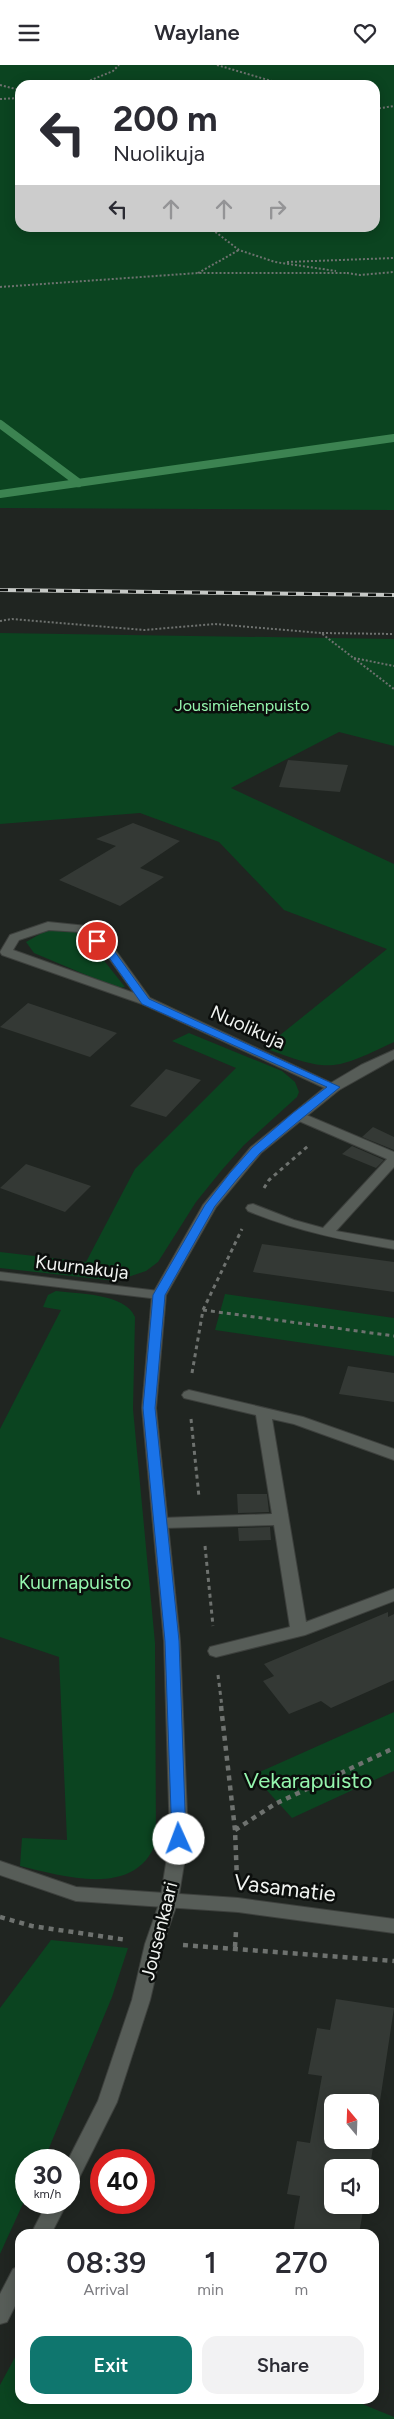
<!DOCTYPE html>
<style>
body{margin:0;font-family:Figtree,sans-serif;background:#f2f2f3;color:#2b2b33;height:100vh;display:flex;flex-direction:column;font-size:19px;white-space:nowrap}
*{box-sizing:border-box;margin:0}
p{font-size:16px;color:#7c7c81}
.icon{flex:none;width:28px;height:28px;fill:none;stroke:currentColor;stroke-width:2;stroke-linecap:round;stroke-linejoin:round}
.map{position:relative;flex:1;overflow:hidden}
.sheet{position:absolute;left:15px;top:2164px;width:364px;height:175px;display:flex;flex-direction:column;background:#fff;border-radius:15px;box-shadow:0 2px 12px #0003}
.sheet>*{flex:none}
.hud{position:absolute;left:15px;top:15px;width:365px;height:152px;border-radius:15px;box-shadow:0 2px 12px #0003;background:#fff;color:#2b2b33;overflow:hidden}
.needle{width:32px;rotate:341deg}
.tools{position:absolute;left:324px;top:2029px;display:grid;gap:10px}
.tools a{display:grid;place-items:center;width:55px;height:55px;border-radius:10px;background:#fff;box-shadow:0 2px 12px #0003;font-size:25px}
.speed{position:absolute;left:15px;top:2084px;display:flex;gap:10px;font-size:25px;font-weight:700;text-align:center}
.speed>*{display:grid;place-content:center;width:65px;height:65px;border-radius:50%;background:#fff;box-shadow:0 2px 12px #0003;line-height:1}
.speed small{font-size:12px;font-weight:400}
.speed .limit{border:8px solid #d22;background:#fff;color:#111}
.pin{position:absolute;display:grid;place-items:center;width:42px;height:42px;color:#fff;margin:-21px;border:2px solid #fff;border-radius:50%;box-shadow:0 1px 5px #0007}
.me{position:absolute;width:55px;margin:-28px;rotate:358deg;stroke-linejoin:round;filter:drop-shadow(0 0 4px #0008)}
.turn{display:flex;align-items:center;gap:18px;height:105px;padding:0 15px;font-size:22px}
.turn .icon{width:65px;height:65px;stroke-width:2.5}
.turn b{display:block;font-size:35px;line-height:42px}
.lanes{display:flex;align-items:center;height:48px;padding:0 15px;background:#0003;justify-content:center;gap:25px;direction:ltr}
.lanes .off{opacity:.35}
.eta{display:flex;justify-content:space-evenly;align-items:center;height:85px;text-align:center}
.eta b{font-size:30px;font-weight:600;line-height:35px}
.primary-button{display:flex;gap:10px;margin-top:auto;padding:10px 15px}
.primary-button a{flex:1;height:58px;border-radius:15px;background:#0f766e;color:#fff;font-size:20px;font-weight:600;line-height:58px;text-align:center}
.primary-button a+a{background:#f2f2f3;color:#2b2b33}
header{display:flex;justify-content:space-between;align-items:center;height:65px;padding:0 15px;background:#fff;font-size:22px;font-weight:600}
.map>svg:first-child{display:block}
.green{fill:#0b4420;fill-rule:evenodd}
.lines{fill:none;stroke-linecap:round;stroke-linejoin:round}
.stream{stroke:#3c8351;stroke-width:8}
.building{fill:#343935;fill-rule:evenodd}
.service-casing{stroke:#3d403d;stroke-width:2}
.minor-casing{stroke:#3d403d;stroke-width:2}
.tertiary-casing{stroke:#3d403d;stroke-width:2}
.path-far2{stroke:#6e726f;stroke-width:2;stroke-dasharray:2 2;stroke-linecap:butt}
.path-far1{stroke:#6e726f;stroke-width:3;stroke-dasharray:4 4;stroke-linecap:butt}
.path{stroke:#6e726f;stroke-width:4.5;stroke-dasharray:5 5;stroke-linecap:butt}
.service{fill:#575d58;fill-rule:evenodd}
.minor{fill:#575d58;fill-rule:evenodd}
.tertiary{fill:#575d58;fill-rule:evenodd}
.rail-casing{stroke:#c6c9c6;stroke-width:4}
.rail{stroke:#0b0e0c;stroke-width:2.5;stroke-dasharray:8;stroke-linecap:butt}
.route{fill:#1a73e8;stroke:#114b97}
.labels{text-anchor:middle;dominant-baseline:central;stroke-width:5;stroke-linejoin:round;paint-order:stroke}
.far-park-label{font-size:16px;fill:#95f6ae;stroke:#0b0e0c}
.street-label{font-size:19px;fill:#f0f3f0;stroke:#0b0e0c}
.park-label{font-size:19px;fill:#95f6ae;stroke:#0b0e0c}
.near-park-label{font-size:22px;fill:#95f6ae;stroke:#0b0e0c}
.near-street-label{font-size:22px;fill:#f0f3f0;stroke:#0b0e0c}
</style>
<header><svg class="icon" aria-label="menu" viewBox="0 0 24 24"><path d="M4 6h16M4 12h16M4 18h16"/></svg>Waylane<svg class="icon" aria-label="heart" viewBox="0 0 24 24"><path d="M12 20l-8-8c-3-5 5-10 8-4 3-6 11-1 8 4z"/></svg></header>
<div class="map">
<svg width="394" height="2354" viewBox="0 0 394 2354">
<rect width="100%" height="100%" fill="#202521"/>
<path class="green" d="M0 0H394V445L0 443ZM20 20H375V162H20Z
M0 568 394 574V681L339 667 231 723 394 799V977C331 1007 330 1007 264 983L387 884 284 845 219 777 140 748 0 759Z
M47 865 73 866 90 878 125 922 117 923 34 888 26 877Z
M189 968 282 1006 295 1017 299 1027 297 1032 244 1080 221 1106 196 1137 158 1197 146 1206 116 1216 0 1203V1187L86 1197 135 1104 236 1003 172 976Z
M56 1226C78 1229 125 1228 135 1252L133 1344 155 1578 156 1777C136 1834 63 1811 20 1801L22 1773 67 1775 59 1592 0 1572V1364L61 1245 43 1242 48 1230Z
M225 1229 394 1253V1291L215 1265Z
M394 1647V1706L292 1753 253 1710Z
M51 1875 128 1883 112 1932 44 2095H26V2132L0 2189V1943Z
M20 2283V2334H350L394 2352V2354H0V2320Z"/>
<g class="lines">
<path class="stream" d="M0 359 79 418
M0 429 394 373"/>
</g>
<path class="building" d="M288 695 348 700 340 727 279 722Z
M133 758 180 776 140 803 164 812 120 841 59 815 116 781 96 774Z
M28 938 117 968 90 992 0 962Z
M166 1004 201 1015 166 1052 130 1041Z
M373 1062 394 1072V1085L362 1072Z
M352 1081 384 1095 376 1103 342 1089Z
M26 1099 91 1121 65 1147 0 1123Z
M262 1179 394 1197V1227L253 1207Z
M348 1301 394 1308V1337L339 1329Z
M237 1429H267L269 1447 238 1448Z
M270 1462 271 1475 239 1476 238 1463Z
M388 1547V1552L394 1549V1615L331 1643 321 1636 289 1649 263 1616 274 1611 264 1599Z
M336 1934 394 1943 370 2102H332V2140H364L359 2169H293L300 2131 287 2129 297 2076 310 2078 322 2011 308 2009 317 1963 330 1965ZM332 2038H370V2075H332Z"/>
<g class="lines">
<g class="service-casing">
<path id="service" d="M297 1046 394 1087V1102L336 1166 394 1176V1184C342 1175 297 1166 248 1146L246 1143 248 1140 253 1139 294 1155 323 1163 387 1094 292 1053 291 1050Z
M189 1325 303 1352 394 1384V1395L294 1359 272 1354 306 1557 394 1524V1536L305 1570 216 1592 210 1590 208 1586 210 1582 290 1562 274 1460 162 1463 157 1462 154 1458 157 1454 162 1453 272 1449 256 1350 184 1333 182 1330 184 1327Z"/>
</g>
<g class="minor-casing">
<path id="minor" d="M48 857 87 861 116 886 150 933 340 1022 339 1025H329L142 939 2 890 0 887 10 870ZM49 865 80 867 108 892 134 928 13 885 19 875Z
M0 1207 159 1226 166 1230 159 1234 0 1215Z
M0 1796 76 1822 238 1833 394 1854V1868L238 1847 76 1836 0 1810Z"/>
</g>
<g class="tertiary-casing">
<path id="tertiary" d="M394 985V994L339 1025 261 1088 216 1142 166 1230 156 1343 180 1576 188 1774 178 1836 163 1879 150 1935 117 2037 76 2119 69 2122 68 2095 98 2036 132 1935 145 1879 160 1836 170 1774 164 1576 142 1343 152 1230 203 1140 251 1082 329 1019 361 1000Z
M47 2138H67L51 2169H31Z
M20 2201V2231L7 2257 0 2259V2229L13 2204Z"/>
</g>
<path class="path-far2" d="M217 0 285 20
M0 20 20 25
M79 20 113 6 119 0
M0 34 20 33
M375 44 394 41
M209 162 239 185 275 197 336 206
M287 197 394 193
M198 208 239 185
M347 208 360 210 394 207
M0 222 198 208H348
M0 556 12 554 144 565 215 559 321 568 394 624
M322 568 394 569
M354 593 394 601"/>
<path class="path-far1" d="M264 1123 269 1115 308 1081
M203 1245 394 1271
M192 1308 203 1245 242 1164
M191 1354 199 1432
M205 1481 213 1561
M218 1610 222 1642"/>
<path class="path" d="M221 1641 235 1765 237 1815
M235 1765 275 1739 394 1683
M0 1852 32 1861 127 1875
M183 1880 394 1896
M235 1882 236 1866"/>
<use href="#service" class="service"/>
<use href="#minor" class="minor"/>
<use href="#tertiary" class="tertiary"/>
<g class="rail-casing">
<path id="rail" d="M0 525 394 530"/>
</g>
<use href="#rail" class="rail"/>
</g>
<path class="route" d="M94 874H101L115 887 149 934 340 1022 260 1088 238 1113 215 1141 165 1230 155 1343 179 1576 186 1774 184 1778H174L172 1774 165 1576 143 1343 153 1230 205 1140 230 1108 252 1083 293 1048 327 1022 142 939 108 891 94 878Z"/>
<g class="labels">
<g class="far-park-label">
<text x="242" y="640">Jousimiehenpuisto</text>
</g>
<g class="street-label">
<text transform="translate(248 962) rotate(24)">Nuolikuja</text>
<text transform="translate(82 1202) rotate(7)">Kuurnakuja</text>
<text transform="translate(159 1866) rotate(-76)">Jousenkaari</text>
</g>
<g class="park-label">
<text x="75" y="1517">Kuurnapuisto</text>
</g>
<g class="near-park-label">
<text x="308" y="1715">Vekarapuisto</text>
</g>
<g class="near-street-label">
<text transform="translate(285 1823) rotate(7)">Vasamatie</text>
</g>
</g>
</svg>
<div class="tools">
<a><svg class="needle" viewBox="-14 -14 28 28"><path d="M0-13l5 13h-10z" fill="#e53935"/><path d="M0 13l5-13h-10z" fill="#7c7c81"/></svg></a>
<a><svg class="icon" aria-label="sound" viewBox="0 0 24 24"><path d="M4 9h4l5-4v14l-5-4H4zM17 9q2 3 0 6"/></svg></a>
</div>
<div class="speed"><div>30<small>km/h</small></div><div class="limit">40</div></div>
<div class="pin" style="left:97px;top:876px;background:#d93025"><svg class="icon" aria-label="arrive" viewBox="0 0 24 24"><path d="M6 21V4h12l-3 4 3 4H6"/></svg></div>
<svg class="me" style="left:179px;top:1774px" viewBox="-20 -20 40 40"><circle r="19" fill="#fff"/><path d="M0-13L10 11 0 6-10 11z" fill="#1a73e8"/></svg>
<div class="hud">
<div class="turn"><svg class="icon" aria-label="left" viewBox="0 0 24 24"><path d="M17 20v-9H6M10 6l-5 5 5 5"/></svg><div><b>200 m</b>Nuolikuja</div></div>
<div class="lanes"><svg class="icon" aria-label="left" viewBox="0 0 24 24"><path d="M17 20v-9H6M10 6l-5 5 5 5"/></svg><svg class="icon off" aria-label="ahead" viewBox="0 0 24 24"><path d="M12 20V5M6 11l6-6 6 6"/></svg><svg class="icon off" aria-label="ahead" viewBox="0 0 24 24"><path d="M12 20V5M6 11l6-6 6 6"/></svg><svg class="icon off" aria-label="right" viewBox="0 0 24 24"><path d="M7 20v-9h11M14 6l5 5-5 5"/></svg></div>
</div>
<section class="sheet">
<div class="eta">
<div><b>08:39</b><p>Arrival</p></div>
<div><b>1</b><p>min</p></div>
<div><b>270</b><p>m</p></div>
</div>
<div class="primary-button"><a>Exit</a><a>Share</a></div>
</section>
</div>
